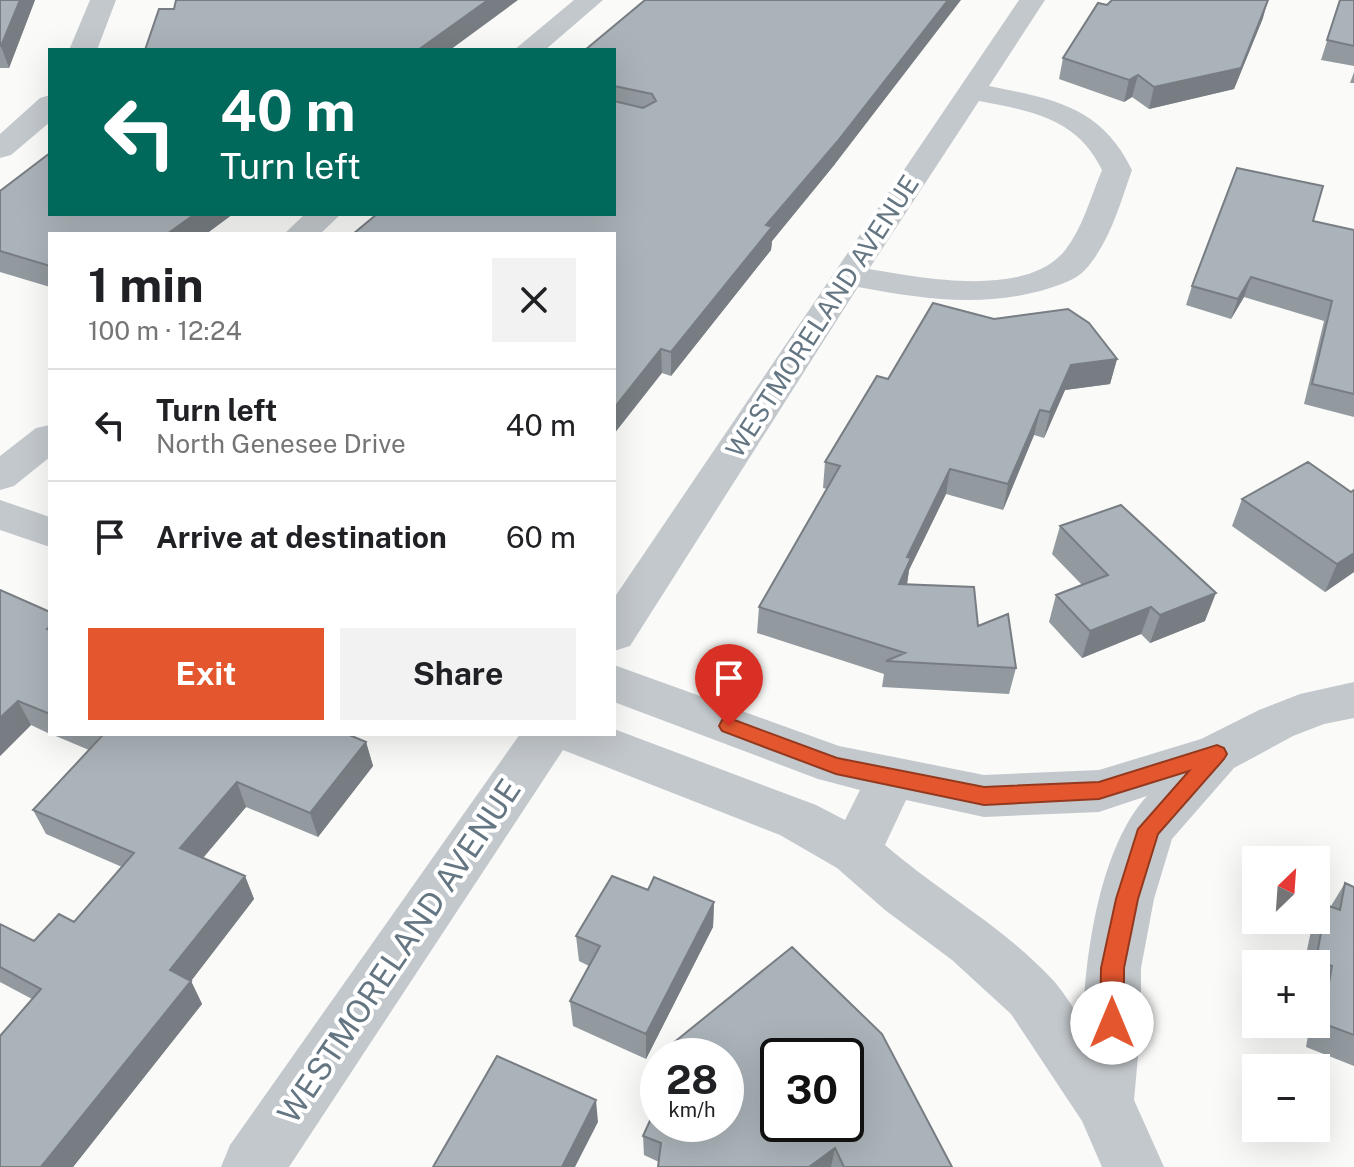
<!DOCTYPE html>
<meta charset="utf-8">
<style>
body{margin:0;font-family:"Public Sans",sans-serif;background:#f2f2f2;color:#202124;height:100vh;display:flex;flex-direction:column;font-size:30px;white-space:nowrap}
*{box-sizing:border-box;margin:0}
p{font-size:26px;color:#757577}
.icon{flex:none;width:44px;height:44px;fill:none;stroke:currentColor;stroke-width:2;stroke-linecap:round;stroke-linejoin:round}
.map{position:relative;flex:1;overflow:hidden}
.sheet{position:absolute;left:48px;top:232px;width:568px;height:504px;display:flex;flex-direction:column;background:#fff;border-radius:0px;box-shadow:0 8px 32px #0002}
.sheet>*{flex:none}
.guide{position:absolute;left:48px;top:48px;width:568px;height:168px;border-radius:0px;box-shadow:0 8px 32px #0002;background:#00695c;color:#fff;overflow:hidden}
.needle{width:52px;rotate:25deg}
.fabs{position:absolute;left:1242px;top:846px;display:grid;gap:16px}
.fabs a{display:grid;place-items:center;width:88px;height:88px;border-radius:0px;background:#fff;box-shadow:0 8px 32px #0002;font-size:40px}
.speed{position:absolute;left:640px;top:1038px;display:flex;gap:16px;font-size:40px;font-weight:700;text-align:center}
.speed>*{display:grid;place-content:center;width:104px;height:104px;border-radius:50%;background:#fff;box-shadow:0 8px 32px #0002;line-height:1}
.speed small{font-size:20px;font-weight:400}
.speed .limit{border:4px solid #111;border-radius:12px;background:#fff;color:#111}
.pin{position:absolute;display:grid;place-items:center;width:68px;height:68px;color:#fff;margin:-82px -34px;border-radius:50% 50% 50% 0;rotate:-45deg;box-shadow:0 0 8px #0007}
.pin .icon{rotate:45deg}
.me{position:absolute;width:88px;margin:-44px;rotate:0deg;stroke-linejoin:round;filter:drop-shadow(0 0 6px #0008)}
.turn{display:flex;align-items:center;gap:28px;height:168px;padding:0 40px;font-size:36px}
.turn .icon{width:104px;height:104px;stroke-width:2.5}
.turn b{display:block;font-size:56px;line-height:68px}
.round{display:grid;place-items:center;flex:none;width:84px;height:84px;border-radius:0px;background:#f2f2f2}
.overview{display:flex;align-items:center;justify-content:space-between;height:136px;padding:0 40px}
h1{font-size:48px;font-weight:700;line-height:60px}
.action{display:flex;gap:16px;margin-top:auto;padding:16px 40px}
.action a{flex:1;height:92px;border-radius:0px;background:#e4572e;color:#fff;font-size:32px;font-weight:700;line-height:92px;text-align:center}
.action a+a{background:#f2f2f2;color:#202124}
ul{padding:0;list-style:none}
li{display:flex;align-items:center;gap:24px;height:112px;padding:0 40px;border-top:2px solid #e0e0e0}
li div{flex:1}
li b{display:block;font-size:30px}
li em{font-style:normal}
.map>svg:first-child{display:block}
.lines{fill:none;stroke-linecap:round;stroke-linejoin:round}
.street{fill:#c3c8cc;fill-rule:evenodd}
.wall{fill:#929a9f;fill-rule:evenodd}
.shaded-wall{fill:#777d82}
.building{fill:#aab3b9;stroke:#777d82;stroke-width:2;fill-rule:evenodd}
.route{fill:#e4572e;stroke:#94391e;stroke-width:2}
.labels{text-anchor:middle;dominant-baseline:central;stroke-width:8;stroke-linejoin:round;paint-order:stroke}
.street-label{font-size:26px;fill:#657683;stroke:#fff}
.near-street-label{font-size:32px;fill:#657683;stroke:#fff}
</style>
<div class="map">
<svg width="1354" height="1167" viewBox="0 0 1354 1167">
<rect width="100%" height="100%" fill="#fafaf8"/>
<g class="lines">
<path class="street" d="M90 0H116L97 50H69Z
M574 0H603L545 50H514Z
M1019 0H1045L989 86C1053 99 1101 106 1132 170 1120 204 1110 242 1085 270 1074 281 1061 284 1047 289 983 308 922 299 858 287L630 646 614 651V598ZM979 101C1031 111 1077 118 1102 170 1091 196 1083 227 1066 249 1028 299 922 278 869 269Z
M50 95V122L11 155 0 158V134L40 98Z
M305 214H341L320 234H284Z
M50 425V457L14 486 0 490V456L36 428Z
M0 500 50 517V547L0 530Z
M614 665 839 746 984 775 1099 770 1201 739 1259 710 1300 694 1354 682V718L1324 724 1293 736 1234 768 1172 839 1154 899 1141 968V1023L1134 1100 1164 1167H1102L1082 1121 1011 1014 952 960 885 910 837 868 780 835 563 750 289 1167H221L230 1145 520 734H614V729L816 805 845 820 860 790 818 779 614 702ZM1147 796C1100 847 1085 954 1083 1022 1072 1007 1063 990 1050 977 1002 926 938 891 885 845L906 800 984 817 1099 812Z"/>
</g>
<path class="wall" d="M0 0H35L9 68H0Z
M1340 0H1354V66L1321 60Z
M1107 5 1263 18 1234 89 1149 109 1132 97 1124 102 1059 79 1063 58Z
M614 50 835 164 772 241 771 250 671 376 662 373 614 214Z
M1354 72V83H1350Z
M0 191 233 214 206 234H50V287L0 272Z
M1354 230V417L1304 404 1324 321 1244 297 1231 319 1186 305 1192 286Z
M1117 359 1110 384 1065 390 1044 438 1034 435 1003 510 946 494 909 570 907 584 978 626 1016 668 1009 694 882 687 884 674 757 633 759 607 827 489 823 488 825 462 888 379Z
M1242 499 1354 572 1325 592 1232 526Z
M1060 526 1205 621 1150 643 1141 634 1082 658 1049 622 1056 595 1082 585 1052 554Z
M0 590 50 612V734L31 725 0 756Z
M51 734H347L366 742 373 766 318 837 246 807 203 858 245 876 254 899 191 981 202 1004 73 1167H0L32 999 0 982V924L34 941 74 922 122 867 46 834 33 810 89 750Z
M1345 883 1354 887V1066L1306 1047 1310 1024H1316V964H1304L1311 931 1326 905 1331 906Z
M648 890 714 902 713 927 646 1059 573 1026 570 1001 589 966 579 961 576 936Z
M792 947 882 1034 952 1167H658L659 1162 644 1155 643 1136 658 1103V1124H726V1056H667V1048ZM778 1056H846V1124H778Z"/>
<path class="shaded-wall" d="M20 0H35L9 68 1 46Z
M488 0H518L450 50H418Z
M948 0H961L835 164 772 241 771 250 671 376V352L766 225Z
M1268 0 1263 18 1234 89 1149 109 1154 87Z
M1138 75 1132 97 1124 102 1129 80Z
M195 214H233L206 234H167Z
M1251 277 1244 297 1231 319 1238 299Z
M661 349 662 373 614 434V408Z
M1117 359 1110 384 1065 390 1044 438 1050 412 1071 365Z
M1040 410 1034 435 1003 510 1008 484Z
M950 469 946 494 909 570 907 584H899L907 557Z
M1354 553V572L1325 592 1337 564Z
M1216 593 1205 621 1150 643 1160 615Z
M1151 607 1141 634 1082 658 1090 631Z
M18 701 31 725 0 756V718Z
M366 742 373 766 318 837 310 813Z
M237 782 246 807 191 872 180 848Z
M245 876 254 899 191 981 202 1004 73 1167H41L170 970Z
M714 902 713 927 646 1059V1034Z
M596 1100 598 1122 575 1167H562Z
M835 1148 831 1167H809Z"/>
<path class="building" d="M0 0H20L1 46H0Z
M176 0H488L418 50H145L159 9H174Z
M645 0H948L837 142 766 225 772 227 671 352 661 349 614 408V234H353L377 214H614V101L643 108 656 101 652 94 614 86V50H585Z
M1112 0H1268L1241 68 1154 87 1138 75 1129 80 1063 58 1098 3 1107 5Z
M1340 0H1354V46L1327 40Z
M50 153V214H195L167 234H50V266L0 251V191Z
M1237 168 1323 186 1313 221 1354 230V394L1312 384 1332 301 1251 277 1238 299 1192 286Z
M933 303 994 319 1068 309 1089 323 1117 359 1071 365 1050 412 1040 410 1008 484 950 469 907 557 911 558 899 584 974 587 978 626 1008 614 1016 668 886 661 905 653 759 607 840 466 825 462 877 376 888 379Z
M1308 462 1351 492 1354 490V553L1337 564 1242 499Z
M1121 505 1216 593 1160 615 1151 607 1090 631 1056 595 1108 575 1060 526Z
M0 590 50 612V626L47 629 50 630V714L18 701 0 718Z
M97 734H347L366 742 310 813 237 782 180 848 245 876 170 970 191 981 41 1167H0V1036L41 989 0 967V924L34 941 59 914 74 922 134 853 33 810 102 736Z
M612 876 648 890 654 877 714 902 646 1034 570 1001 600 946 576 936Z
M1345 883 1354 887V1035L1322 1023 1332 966 1316 960 1326 905 1340 910Z
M792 947 882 1034 952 1167H844L835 1148 809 1167H658L661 1143 643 1136 658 1103V1124H726V1056H679L680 1054 667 1048ZM778 1056H846V1124H778Z
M497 1056 596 1100 562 1167H433Z"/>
<path class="route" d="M729 718 837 758 984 787 1099 782 1217 745 1224 748 1227 754 1224 759 1158 834 1138 899 1124 968V1023L1121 1031 1112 1034 1104 1031 1100 1023 1101 968 1116 899 1138 829 1189 771 1099 799 984 805 836 774 722 731 719 726 722 720Z"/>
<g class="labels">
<g class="street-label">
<text transform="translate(822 316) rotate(-57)">WESTMORELAND AVENUE</text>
</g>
<g class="near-street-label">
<text transform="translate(399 951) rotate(-56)">WESTMORELAND AVENUE</text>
</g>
</g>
</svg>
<div class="fabs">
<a><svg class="needle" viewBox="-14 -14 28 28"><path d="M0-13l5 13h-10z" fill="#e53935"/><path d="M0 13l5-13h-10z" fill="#757577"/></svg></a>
<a>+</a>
<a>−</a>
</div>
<div class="speed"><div>28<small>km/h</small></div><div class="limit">30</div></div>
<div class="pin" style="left:729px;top:726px;background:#d93025"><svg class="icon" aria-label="arrive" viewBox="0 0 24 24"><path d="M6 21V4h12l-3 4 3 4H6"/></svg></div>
<svg class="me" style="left:1112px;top:1023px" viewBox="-20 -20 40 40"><circle r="19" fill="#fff"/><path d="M0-13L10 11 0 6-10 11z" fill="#e4572e"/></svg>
<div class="guide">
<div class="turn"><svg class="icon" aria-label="left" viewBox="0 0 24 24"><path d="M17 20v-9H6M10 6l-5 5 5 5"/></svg><div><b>40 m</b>Turn left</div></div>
</div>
<section class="sheet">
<div class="overview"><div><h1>1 min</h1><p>100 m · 12:24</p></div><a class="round"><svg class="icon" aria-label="close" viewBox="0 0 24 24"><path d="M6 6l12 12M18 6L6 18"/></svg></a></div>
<ul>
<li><svg class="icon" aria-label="left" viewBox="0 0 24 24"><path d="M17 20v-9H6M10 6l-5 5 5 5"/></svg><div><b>Turn left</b><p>North Genesee Drive</p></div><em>40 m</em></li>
<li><svg class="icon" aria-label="arrive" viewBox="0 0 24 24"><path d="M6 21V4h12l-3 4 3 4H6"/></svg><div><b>Arrive at destination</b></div><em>60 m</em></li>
</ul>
<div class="action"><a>Exit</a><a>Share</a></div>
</section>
</div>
